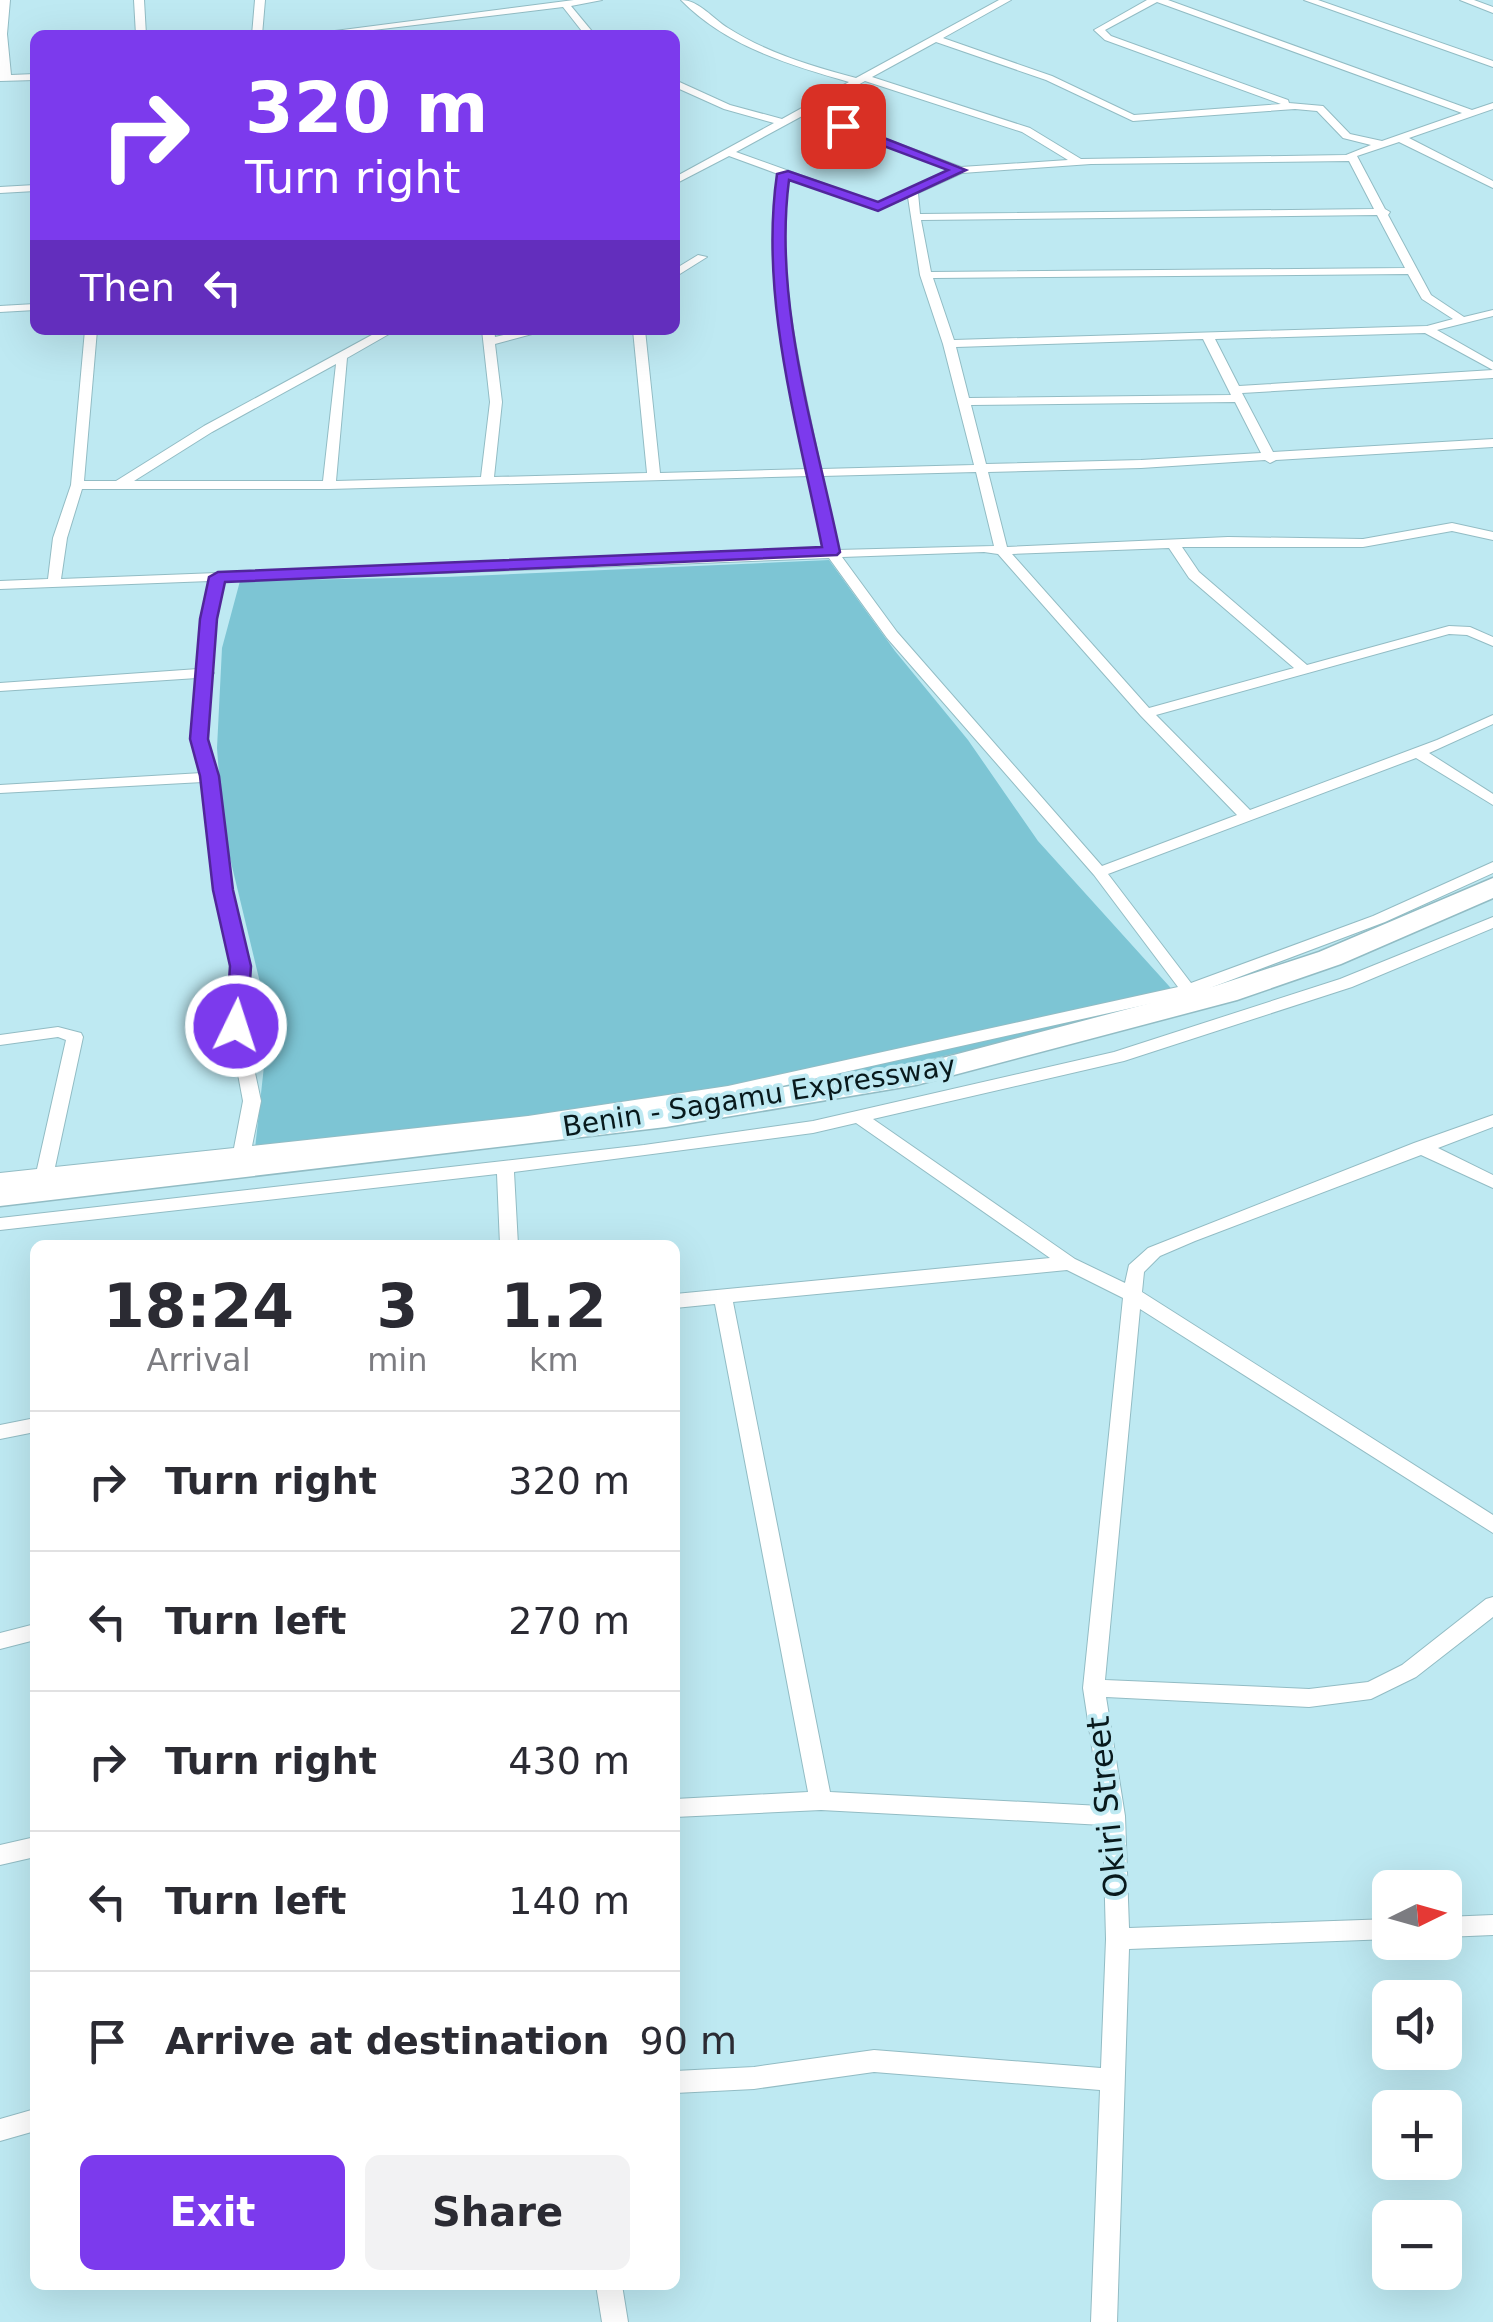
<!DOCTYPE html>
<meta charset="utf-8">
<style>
body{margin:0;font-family:"DejaVu Sans",sans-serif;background:#f2f2f3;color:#2b2b33;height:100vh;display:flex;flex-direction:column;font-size:38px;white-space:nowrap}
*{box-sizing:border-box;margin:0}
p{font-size:32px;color:#7c7c81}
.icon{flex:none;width:55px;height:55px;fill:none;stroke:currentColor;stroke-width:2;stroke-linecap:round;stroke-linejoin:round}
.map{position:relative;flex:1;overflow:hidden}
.drawer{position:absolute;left:30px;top:1240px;width:650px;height:1050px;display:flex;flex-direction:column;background:#fff;border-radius:15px;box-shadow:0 10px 40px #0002}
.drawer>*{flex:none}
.hud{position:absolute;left:30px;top:30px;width:650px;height:305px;border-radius:15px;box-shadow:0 10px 40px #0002;background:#7c3aed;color:#fff;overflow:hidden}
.needle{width:65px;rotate:85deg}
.fabs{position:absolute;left:1372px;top:1870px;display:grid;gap:20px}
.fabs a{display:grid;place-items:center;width:90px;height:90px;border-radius:15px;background:#fff;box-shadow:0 10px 40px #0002;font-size:50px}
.pin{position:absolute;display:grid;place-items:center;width:85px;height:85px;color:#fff;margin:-42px;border-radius:20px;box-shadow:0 5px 15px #0006}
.me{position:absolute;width:110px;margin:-55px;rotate:4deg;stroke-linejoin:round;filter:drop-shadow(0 0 8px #0008)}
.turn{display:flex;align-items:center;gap:35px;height:210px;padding:0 50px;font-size:45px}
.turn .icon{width:130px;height:130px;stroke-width:2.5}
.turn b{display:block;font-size:70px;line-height:85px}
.then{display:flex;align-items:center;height:95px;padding:0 50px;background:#0003;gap:20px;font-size:38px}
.eta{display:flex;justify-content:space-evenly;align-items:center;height:170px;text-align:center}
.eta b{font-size:60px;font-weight:700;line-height:70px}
.action{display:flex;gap:20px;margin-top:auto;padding:20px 50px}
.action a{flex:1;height:115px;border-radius:15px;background:#7c3aed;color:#fff;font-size:40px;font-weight:700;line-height:115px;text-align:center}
.action a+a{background:#f2f2f3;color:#2b2b33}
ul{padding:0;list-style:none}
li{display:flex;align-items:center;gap:30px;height:140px;padding:0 50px;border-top:2px solid #e1e1e2}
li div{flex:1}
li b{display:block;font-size:38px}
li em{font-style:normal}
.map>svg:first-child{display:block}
.green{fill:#7dc5d4}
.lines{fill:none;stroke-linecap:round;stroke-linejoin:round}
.street-casing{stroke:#92bcc4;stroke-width:2}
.highway-casing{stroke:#92bcc4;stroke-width:3}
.street{fill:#fff;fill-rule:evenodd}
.highway{fill:#fff;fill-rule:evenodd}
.route{fill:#7c3aed;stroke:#51269a;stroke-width:2.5}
.labels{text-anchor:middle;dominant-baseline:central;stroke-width:8;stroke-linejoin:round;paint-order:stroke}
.street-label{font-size:28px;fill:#08191c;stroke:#bee9f2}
.near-street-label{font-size:32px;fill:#08191c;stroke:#bee9f2}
</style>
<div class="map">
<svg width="1493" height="2322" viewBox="0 0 1493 2322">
<rect width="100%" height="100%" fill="#bee9f2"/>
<path class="green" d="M829 560 895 651 968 740 1038 841 1178 996 1072 1027 922 1061 566 1126 254 1158 269 1020 223 829 217 748 222 648 240 581 446 577Z"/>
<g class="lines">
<g class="street-casing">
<path id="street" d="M0 0H10L7 34 11 75 35 74V80L0 81Z
M134 0H144L146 35H136Z
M255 0H265L262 35H252Z
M574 0H602L571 6 595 35H585L563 7 332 35H304Z
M681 0C699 0 713 19 728 28 767 53 812 66 856 78L999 0H1011L943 38 1052 76 1134 115 1281 104 1105 40 1094 30 1147 0H1168L1472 110 1493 103V109L1409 138 1493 181V188L1399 142 1357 156 1385 209 1390 212 1388 215 1431 295 1464 317 1493 310V316L1437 330 1493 362V378L1242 393 1273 452 1493 439V447L1276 460 1270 463 1265 460 1141 468 988 472 1007 547 1228 537 1363 539 1452 523 1493 532V540L1452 531 1363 547H1182L1199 572 1307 665 1449 626 1470 627 1493 637V646L1467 635 1449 634 1156 715 1250 810 1437 740 1493 715V724L1429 753 1493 794V805L1416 758 1108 874 1191 983 1373 916 1493 862V873L1385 922 1194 994 728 1098 528 1128 0 1185V1173L37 1169 66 1040 58 1037 0 1045V1035L58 1027 81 1033 83 1037 55 1167 234 1148 243 1101 229 1026 232 966 215 890 203 782 0 793V785L202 773 192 739 197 678 0 691V683L198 669 202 619 210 581 0 589V581L48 579 53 538 71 485 85 330H97L84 481H116L204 426 381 330H396L347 358 336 481 481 477 490 402 482 330H494L495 337 526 330H547L495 344 502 402 494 477 647 473 633 330H645L660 473 808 469C789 372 763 272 778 174L729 156 675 184V177L774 123 724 109 675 87V80L730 105 782 119 849 82C789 65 726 46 681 0ZM1157 2 1462 113 1382 141 1350 134 1323 106 1289 103 1288 100 1111 36 1105 30ZM936 42 1046 80 1133 121 1295 109 1317 111 1343 138 1371 145 1346 155 1081 159 1030 128 872 77ZM865 81 1022 132 1068 160 961 167 811 111ZM804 115 951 170 878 203 736 152ZM1349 161 1374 209 920 214 918 193 962 173 1091 164ZM788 177 878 210 908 197 920 275 943 344 974 465 821 469C801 373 775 275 788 177ZM1377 215 1405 268 931 272 921 220ZM1408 274 1422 299 1453 319 1427 326 954 340 933 278ZM1425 333 1493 370 1239 386 1215 339ZM1203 339 1231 395 969 398 956 347ZM336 364 323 481H134L212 432ZM1235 402 1261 453 1141 460 986 464 971 405ZM976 472 994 546 837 550 822 476ZM810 476 824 550 61 579 67 538 82 489H329ZM1169 548 1189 578 1294 668 1149 708 1012 554ZM984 552 998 554 1141 716 1237 815 1102 866 897 632 842 557ZM829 558 887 638 1094 875 1178 987 728 1086 528 1116 252 1146 261 1101 245 1026 248 966 231 890 217 777 206 739 211 676 214 673 212 670 216 619 224 581Z
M1304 0H1318L1493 61V67Z
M1460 0H1474L1493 7V13Z
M35 185V191L0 193V187Z
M698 255 707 257 675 277V269Z
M35 304V310L0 312V306Z
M1493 917V928L1352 987 1124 1061 873 1119 1075 1259 1125 1283 1129 1265 1148 1248 1414 1143 1493 1115V1127L1438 1148 1493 1175V1188L1421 1155 1195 1241 1160 1256 1144 1272 1142 1292 1493 1515V1533L1140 1309 1105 1680 1309 1689 1368 1682 1402 1665 1486 1599 1493 1597V1617L1416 1677 1371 1699 1309 1707 1106 1697 1125 1816 1129 1928 1390 1919V1939L1129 1949 1117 2322H1091L1100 2090 874 2072 754 2089 675 2093V2071L754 2067 874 2050 1101 2068 1106 1939 1103 1825 821 1810 675 1817V1799L808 1792 715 1304 675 1308V1294L1050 1258 856 1123 813 1133 514 1172 518 1245H500L497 1174 0 1230V1218L644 1145 813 1121 1114 1052 1340 979ZM1067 1270 1123 1298 1083 1688 1101 1806 830 1792 733 1302Z
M35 1418V1432L0 1439V1425Z
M35 1624V1640L0 1649V1633Z
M35 1837V1857L0 1865V1845Z
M1493 1915V1935L1445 1937V1917Z
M35 2109V2131L0 2141V2119Z
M596 2285H622L628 2322H602Z"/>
</g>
<g class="highway-casing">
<path id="highway" d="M1493 878V898L1341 964 1237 1000 916 1085 666 1127 0 1206V1184L666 1107 916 1065 1215 986 1319 952Z"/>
</g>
<use href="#street" class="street"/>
<use href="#highway" class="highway"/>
</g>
<path class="route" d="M843 122 966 170 878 211 789 180C773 303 815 432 840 552L837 555 225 582 217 619 208 739 219 776 233 890 251 966 247 1026 236 1033 229 1031 226 1026 230 966 213 890 200 776 190 739 200 619 209 577 218 572 822 547C798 426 759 298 777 174L788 171 878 202 948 170 838 129V123Z"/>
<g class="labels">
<g class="street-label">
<text transform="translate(759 1096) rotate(-9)">Benin - Sagamu Expressway</text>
</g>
<g class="near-street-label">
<text transform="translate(1107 1807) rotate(-96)">Okiri Street</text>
</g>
</g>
</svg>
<div class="fabs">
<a><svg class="needle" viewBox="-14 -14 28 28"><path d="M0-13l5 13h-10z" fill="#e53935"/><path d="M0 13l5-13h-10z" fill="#7c7c81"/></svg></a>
<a><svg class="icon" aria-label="sound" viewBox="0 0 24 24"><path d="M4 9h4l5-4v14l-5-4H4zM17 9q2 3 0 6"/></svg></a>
<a>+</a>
<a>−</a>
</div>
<div class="pin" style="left:843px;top:126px;background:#d93025"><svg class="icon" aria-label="arrive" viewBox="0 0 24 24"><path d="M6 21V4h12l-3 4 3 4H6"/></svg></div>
<svg class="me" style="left:236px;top:1026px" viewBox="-20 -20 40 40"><circle r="17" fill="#7c3aed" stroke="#fff" stroke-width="3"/><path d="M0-11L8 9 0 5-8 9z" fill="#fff"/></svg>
<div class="hud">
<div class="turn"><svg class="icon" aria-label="right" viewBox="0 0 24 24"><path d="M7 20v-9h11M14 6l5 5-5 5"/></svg><div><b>320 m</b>Turn right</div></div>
<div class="then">Then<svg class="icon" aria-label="left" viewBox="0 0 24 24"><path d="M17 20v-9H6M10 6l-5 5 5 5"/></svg></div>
</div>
<section class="drawer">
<div class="eta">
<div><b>18:24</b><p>Arrival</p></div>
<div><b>3</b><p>min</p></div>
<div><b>1.2</b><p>km</p></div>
</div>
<ul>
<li><svg class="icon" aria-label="right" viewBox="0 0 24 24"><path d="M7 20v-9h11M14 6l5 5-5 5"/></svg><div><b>Turn right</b></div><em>320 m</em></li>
<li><svg class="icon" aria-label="left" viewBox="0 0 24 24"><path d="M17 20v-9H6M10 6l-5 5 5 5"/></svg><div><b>Turn left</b></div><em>270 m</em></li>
<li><svg class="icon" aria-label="right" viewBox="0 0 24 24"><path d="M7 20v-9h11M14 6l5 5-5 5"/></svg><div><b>Turn right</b></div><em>430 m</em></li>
<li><svg class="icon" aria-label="left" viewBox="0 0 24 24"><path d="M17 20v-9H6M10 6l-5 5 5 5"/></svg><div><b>Turn left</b></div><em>140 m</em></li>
<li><svg class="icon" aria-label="arrive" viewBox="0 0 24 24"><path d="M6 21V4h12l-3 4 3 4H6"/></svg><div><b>Arrive at destination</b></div><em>90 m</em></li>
</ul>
<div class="action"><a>Exit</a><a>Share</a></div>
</section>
</div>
